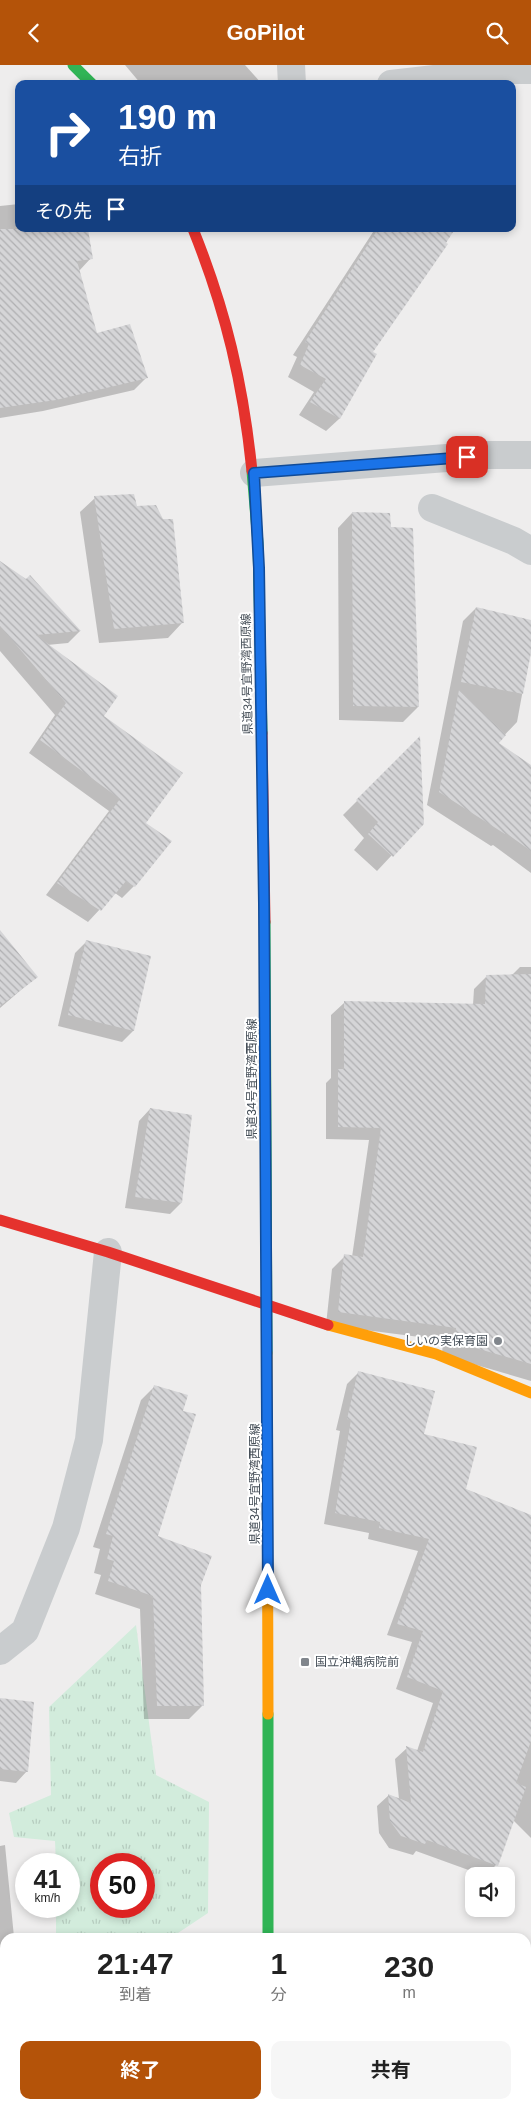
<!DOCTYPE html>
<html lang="ja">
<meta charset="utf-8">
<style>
body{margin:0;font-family:Helvetica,"Noto Sans JP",sans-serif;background:#f6f6f6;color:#222;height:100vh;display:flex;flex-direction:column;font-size:19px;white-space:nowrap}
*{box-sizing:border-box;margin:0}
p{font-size:16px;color:#767676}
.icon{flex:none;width:28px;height:28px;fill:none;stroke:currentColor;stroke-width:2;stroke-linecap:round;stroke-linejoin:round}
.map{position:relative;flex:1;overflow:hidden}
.sheet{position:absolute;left:0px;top:1868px;width:531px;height:176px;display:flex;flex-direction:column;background:#fff;border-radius:15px 15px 0 0;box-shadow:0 2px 8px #0003}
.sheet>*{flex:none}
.top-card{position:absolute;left:15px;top:15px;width:501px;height:152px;border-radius:10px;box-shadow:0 2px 8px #0003;background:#1a4fa0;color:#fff;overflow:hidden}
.buttons{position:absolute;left:465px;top:1802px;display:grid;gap:10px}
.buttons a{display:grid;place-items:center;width:50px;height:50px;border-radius:10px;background:#fff;box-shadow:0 2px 8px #0003;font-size:25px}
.speed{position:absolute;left:15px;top:1788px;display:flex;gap:10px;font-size:25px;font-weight:700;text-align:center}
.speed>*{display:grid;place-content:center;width:65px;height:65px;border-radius:50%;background:#fff;box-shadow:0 2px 8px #0003;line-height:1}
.speed small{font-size:12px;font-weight:400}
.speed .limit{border:8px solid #d22;background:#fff;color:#111}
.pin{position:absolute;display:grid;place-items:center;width:42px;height:42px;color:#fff;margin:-21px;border-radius:10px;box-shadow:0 2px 8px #0006}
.me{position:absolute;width:55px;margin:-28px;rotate:0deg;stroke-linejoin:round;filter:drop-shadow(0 0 4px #0008)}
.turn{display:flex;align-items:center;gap:18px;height:105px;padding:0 20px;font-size:22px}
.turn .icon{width:65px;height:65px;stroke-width:2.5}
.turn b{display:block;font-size:35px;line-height:42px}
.then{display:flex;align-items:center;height:48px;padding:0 20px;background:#0003;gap:10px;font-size:19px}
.eta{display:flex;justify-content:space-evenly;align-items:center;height:85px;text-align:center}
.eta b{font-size:30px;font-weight:700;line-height:35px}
.primary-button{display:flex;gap:10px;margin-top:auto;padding:10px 20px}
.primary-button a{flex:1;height:58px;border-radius:10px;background:#b45309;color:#fff;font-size:20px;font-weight:700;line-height:58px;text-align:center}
.primary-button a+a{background:#f6f6f6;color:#222}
header{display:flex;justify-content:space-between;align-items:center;height:65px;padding:0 20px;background:#b45309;color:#fff;font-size:22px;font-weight:700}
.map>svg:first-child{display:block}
.grass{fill:url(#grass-tufts);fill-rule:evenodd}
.shadow{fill:#0003}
.building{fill:url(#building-back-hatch)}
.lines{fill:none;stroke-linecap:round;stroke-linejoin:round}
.street{stroke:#c9ccce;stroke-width:28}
.fast{stroke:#30b455;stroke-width:11}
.slow{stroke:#ff9f0a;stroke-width:11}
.jam{stroke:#e5322d;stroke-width:11}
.route-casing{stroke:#114b97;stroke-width:12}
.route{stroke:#1a73e8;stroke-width:9}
.poi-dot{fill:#81868c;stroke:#fff;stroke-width:2}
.labels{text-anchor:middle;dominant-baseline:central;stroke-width:4;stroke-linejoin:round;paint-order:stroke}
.street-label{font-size:12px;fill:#464f58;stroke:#fff}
.poi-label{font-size:12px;fill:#464f58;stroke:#fff;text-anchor:end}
</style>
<header><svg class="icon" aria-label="back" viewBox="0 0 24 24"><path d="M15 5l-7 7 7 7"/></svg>GoPilot<svg class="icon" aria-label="search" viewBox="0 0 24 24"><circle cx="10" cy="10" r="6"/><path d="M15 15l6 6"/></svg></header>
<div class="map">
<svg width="531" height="2043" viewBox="0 0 531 2043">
<defs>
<pattern id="grass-tufts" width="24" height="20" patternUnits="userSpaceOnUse" patternTransform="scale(1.25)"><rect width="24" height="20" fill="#d2ecdc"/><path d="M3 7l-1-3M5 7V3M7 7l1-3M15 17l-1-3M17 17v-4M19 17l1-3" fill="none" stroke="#b6ccbf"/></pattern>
<pattern id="building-back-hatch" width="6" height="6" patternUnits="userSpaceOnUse" patternTransform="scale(1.25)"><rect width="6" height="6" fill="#d5d5d7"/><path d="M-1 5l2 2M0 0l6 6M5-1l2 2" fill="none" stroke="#afafb1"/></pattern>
</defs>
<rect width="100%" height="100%" fill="#eeeded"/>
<path class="grass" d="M136 1560 156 1710 209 1737 208 1848 172 1872H56V1841H69V1799H56L55 1776 14 1772 9 1748 51 1730 49 1642ZM101 1799H144V1841H101Z"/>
<path class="shadow" d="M125 0H245L262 19H141Z
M19 139V164H87L91 193 79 206 96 270 146 313 134 325 43 346 0 353V141Z
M375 164H454L371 288 375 290 339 354 326 366 299 350 314 327 288 312 297 292 293 290Z
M95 433 136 443 182 558 168 573 99 578 80 447Z
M352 448 418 642 403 657 339 655 338 463Z
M0 498 26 516 30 512 80 566 68 578 47 580 103 651 144 758 134 821 122 833 115 828 88 857 46 830 109 746 29 688 55 650 0 586Z
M476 543 531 556V581L517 657 497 678 531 701V808L493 780 491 781 427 740 463 556Z
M419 674 422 758 377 806 354 785 364 773 343 750Z
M0 867 36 912 0 943Z
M86 877 150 892 133 966 122 977 58 961 75 888Z
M520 902H531V1316L442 1290 443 1275 326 1260 332 1204 345 1191 352 1192 369 1075 326 1074V1018L331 1013V950L344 938 473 940 474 924 487 911H511Z
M150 1044 181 1138 170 1149 125 1143 139 1056Z
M359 1307 422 1370 465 1424 531 1451V1773L513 1755 496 1800 485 1811 416 1786 413 1790 389 1783 379 1768 377 1741 389 1730 399 1734 395 1694 407 1683 417 1686 433 1638 396 1624 412 1577 387 1570 418 1486 368 1474 369 1468 324 1459 340 1366 336 1365 347 1319Z
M154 1322 182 1347 157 1472 199 1520 203 1640 189 1654H144L140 1544 95 1529 101 1510 94 1508 100 1484 93 1482 141 1335Z
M0 1634 27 1706 16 1718 0 1716Z
M5 1780 14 1872H5V2039H128V2043H0V1781Z
M345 1870H412V1872H343Z
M530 1900 531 1901V2016L526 2015V1904Z
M441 2039H515L514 2043H440Z"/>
<path class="building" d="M0 164H88L93 194 77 196 97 268 130 259 148 313 56 335 0 343Z
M378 164H455L446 178 448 179 373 287 377 289 340 354 310 337 326 314 300 300 309 279 305 277Z
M134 429 137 441 156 440 163 454H173L184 558 114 564 94 431Z
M352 447 390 448 391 462 413 463 419 642 353 641Z
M0 496 26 514 30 510 81 566 36 570 118 631 104 651 183 708 146 758 172 776 135 822 126 816 101 846 57 818 120 734 40 675 66 638 0 561Z
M476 542 531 555V588L523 629 461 617Z
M459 625 506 670 499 678 531 700V786L506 768 505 769 439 727Z
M420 671 424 759 393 792 368 769 378 757 356 735Z
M0 865 38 912 0 941Z
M86 875 151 891 134 966 68 950Z
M531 909V1299L455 1277 456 1263 338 1247 344 1189 363 1192 381 1063 338 1062V1004H344V936L485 939 486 910Z
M150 1043 192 1050 182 1138 135 1132Z
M358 1306 435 1326 424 1369 477 1382 466 1424 531 1450V1676L516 1718 526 1722 498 1801 427 1775 425 1779 401 1771 390 1756 388 1729 411 1738 406 1681 423 1687 443 1626 407 1612 423 1566 397 1559 429 1474 379 1463 380 1457 335 1448 351 1355 347 1354Z
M154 1320 188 1330 183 1346 196 1349 158 1471 212 1491 201 1520 204 1641H157L153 1531 108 1516 114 1496 107 1494 113 1471 106 1469Z
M0 1633 34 1637 28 1707 0 1704Z"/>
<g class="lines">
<path class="street" d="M291 0 292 19
M391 19 511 5H531
M254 408 485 390H531
M432 443 514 476 531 486
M0 1586 25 1566 66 1463 89 1375 108 1187"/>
<path class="fast" d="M73 0 92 19
M252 406 258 478 262 668
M265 857 267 1288
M268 1649V1872
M266 2039V2043"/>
<path class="slow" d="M328 1260 436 1289 531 1328
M267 1288 268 1649"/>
<path class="jam" d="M193 164C226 246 243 318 252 406
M262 668 265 857
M0 1155 108 1187 328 1260"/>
</g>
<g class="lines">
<g class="route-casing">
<path id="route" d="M268 1525 264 838 259 503 254 408 467 392"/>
</g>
<use href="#route" class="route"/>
</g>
<g class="poi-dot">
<circle cx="498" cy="1276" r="5"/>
<rect x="300" y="1592" width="10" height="10" rx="2.5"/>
</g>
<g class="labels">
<g class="street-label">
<text transform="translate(247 609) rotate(-91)">県道34号宜野湾西原線</text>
<text transform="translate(252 1014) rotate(-90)">県道34号宜野湾西原線</text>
<text transform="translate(255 1419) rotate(-90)">県道34号宜野湾西原線</text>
</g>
<g class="poi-label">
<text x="488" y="1276">しいの実保育園</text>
<text x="315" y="1597" text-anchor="start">国立沖縄病院前</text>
</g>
</g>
</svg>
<div class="buttons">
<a><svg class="icon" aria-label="sound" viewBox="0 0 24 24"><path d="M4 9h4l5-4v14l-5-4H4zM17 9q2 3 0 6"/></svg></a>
</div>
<div class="speed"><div>41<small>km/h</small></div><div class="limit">50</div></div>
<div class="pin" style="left:467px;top:392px;background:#d93025"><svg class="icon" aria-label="arrive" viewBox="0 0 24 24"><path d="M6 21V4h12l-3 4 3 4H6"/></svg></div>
<svg class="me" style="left:268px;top:1525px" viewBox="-20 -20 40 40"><path d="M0-17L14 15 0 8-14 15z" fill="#1a73e8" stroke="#fff" stroke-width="4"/></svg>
<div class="top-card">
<div class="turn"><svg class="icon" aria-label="right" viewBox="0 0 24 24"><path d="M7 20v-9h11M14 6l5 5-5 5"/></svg><div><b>190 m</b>右折</div></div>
<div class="then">その先<svg class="icon" aria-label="arrive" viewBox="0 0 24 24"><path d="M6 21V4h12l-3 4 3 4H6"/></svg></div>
</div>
<section class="sheet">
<div class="eta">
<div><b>21:47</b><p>到着</p></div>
<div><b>1</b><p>分</p></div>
<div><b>230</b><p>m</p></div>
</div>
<div class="primary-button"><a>終了</a><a>共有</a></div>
</section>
</div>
